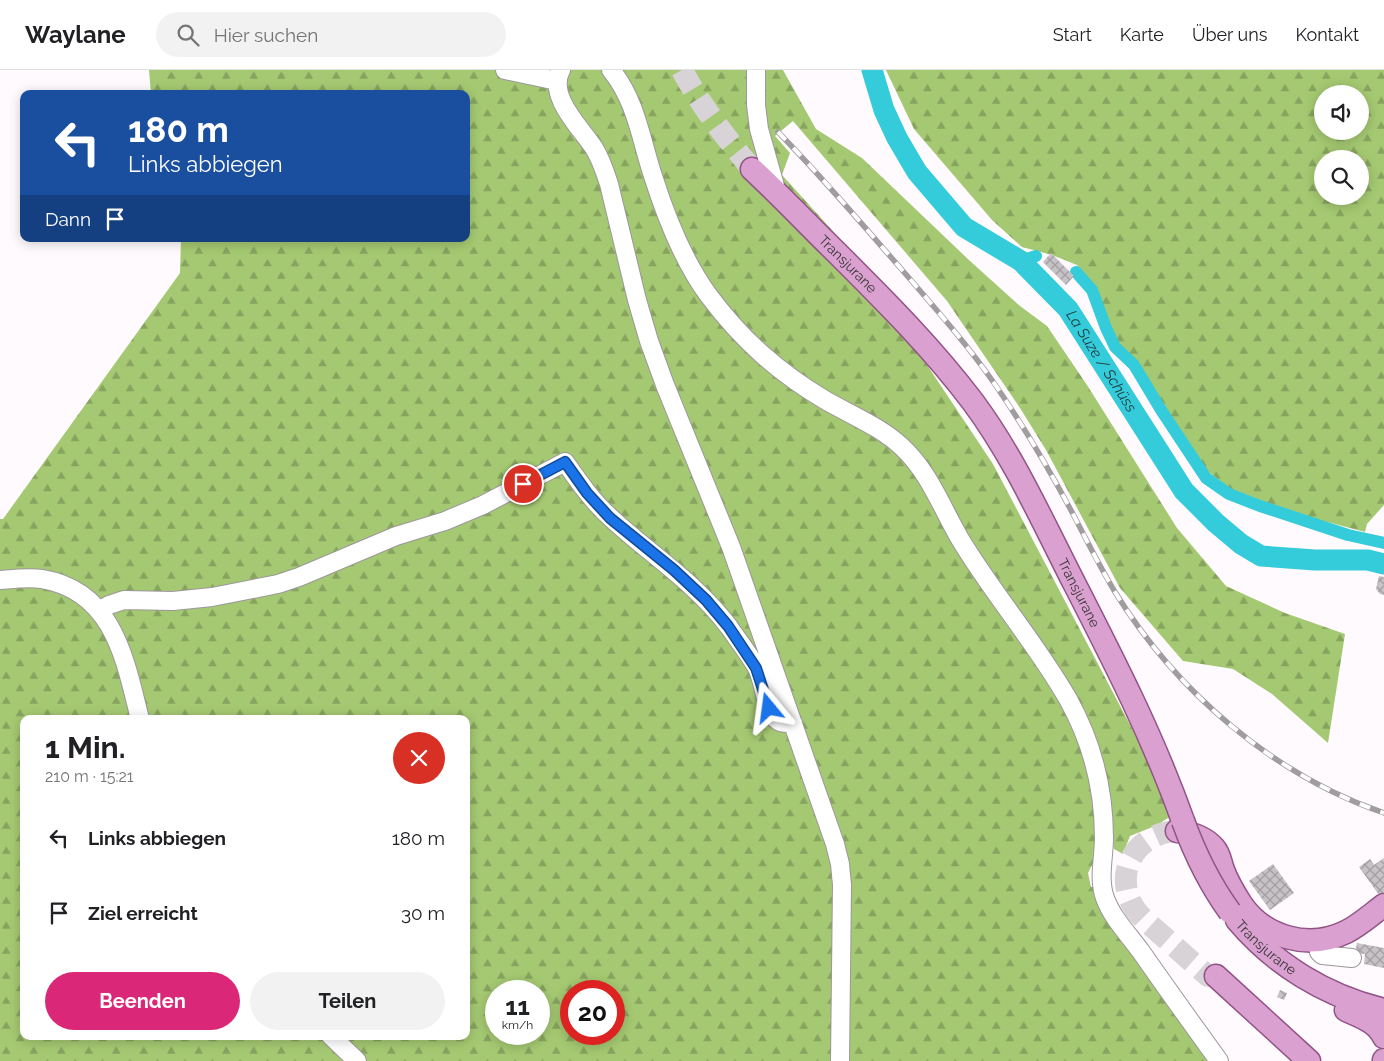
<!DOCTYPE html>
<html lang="de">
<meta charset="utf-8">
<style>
body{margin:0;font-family:Raleway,sans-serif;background:#f2f2f2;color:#202124;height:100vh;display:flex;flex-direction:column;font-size:19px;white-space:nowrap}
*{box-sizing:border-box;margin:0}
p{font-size:16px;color:#757577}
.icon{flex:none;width:28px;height:28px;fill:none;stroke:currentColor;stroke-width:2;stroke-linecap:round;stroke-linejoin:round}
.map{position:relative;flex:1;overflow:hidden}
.panel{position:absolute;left:20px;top:645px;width:450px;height:325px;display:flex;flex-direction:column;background:#fff;border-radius:10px;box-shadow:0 2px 12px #0003}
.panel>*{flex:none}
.hud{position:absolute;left:20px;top:20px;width:450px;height:152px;border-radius:10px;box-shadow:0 2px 12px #0003;background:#1a4fa0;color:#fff;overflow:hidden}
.tools{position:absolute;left:1314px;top:15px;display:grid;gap:10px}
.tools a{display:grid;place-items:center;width:55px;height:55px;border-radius:50%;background:#fff;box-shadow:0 2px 12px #0003;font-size:25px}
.speed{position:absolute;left:485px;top:910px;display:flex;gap:10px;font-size:25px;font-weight:700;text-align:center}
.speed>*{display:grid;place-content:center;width:65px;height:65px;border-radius:50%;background:#fff;box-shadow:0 2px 12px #0003;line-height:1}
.speed small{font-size:12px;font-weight:400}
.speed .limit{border:8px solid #d22;background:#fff;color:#111}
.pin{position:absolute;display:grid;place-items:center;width:42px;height:42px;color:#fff;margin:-21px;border:2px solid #fff;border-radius:50%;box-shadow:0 1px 5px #0007}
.me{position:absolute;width:55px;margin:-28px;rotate:344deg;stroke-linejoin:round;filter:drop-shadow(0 0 4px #0008)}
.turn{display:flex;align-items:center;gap:18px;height:105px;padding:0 25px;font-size:22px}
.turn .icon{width:65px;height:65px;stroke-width:2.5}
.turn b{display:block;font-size:35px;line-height:42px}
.then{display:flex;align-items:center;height:48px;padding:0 25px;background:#0003;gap:10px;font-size:19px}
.round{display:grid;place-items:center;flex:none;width:52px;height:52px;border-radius:26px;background:#f2f2f2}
.summary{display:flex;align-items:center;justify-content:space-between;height:85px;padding:0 25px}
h1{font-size:30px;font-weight:700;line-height:38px}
.button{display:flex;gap:10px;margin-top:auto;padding:10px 25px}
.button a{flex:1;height:58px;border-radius:30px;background:#db2777;color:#fff;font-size:20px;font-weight:700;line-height:58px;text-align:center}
.button a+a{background:#f2f2f2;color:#202124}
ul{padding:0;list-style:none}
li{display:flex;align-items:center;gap:15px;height:75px;padding:0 25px}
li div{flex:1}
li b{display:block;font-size:19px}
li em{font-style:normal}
header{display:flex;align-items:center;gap:30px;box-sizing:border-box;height:70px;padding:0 25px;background:#fff;border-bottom:1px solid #e0e0e0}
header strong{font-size:24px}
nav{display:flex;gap:28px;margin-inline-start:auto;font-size:18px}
.search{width:350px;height:45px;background:#f2f2f2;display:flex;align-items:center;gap:12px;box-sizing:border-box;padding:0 18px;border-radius:28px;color:#757577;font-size:19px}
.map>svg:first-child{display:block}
.forest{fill:url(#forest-firs);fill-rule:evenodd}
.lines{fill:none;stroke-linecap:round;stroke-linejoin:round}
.canal{stroke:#34cbda;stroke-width:12}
.river{stroke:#34cbda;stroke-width:21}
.building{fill:url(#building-cross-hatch)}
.major-tunnel{stroke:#d7d3d6;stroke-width:22;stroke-dasharray:22 11;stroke-linecap:butt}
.minor-casing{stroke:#9b979a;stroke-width:20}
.major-casing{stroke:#925386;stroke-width:25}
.minor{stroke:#fff;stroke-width:18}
.major{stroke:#daa1d0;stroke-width:22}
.rail-casing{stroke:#a09d9f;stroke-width:5.5}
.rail{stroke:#fff;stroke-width:4;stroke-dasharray:11;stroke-linecap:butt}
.major-bridge-casing{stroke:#925386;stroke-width:25;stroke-linecap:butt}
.major-bridge{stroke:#daa1d0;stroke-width:22}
.route-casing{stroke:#114b97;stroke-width:12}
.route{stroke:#1a73e8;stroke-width:9}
.labels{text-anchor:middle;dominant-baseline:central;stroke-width:4;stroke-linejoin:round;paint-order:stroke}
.street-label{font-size:14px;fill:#393738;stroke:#fff}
.water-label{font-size:15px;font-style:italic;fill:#243c3f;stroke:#fff}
</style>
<header>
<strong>Waylane</strong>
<div class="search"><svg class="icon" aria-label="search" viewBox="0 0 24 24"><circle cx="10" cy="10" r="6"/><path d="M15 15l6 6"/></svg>Hier suchen</div>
<nav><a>Start</a><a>Karte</a><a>Über uns</a><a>Kontakt</a></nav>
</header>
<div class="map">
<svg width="1384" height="991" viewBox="0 0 1384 991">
<defs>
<pattern id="forest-firs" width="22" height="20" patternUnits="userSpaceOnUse" patternTransform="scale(1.25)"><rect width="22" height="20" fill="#a5c972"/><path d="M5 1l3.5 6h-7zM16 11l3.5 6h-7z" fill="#87a45f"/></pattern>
<pattern id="building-cross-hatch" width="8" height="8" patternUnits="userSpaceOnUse" patternTransform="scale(1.25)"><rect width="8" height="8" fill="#c6c2c5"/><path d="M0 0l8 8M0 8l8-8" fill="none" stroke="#a29ea1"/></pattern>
</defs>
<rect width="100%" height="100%" fill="#fffafe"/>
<path class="forest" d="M149 0H783L816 59 862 88 970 191 1020 236 1047 256 1087 315 1177 458 1226 516 1285 543 1345 564 1328 673 1272 624 1233 599 1183 591 1120 518 1046 380 1020 338 947 231 793 51 775 66 790 83 782 105 851 181 993 394 1160 712 1173 745 1155 756 1130 766 1123 784 1114 779 1110 740 1095 789 1088 803 1091 817H1095L1212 991H0V449H3L180 203 181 169H466V24H151ZM24 649H466V966H24ZM496 921H539V964H496ZM571 921H614V964H571Z
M886 0H1384V435L1367 454 1365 462 1245 430 1202 397 1183 374 1115 275 1098 223 1077 195 1052 185 1022 177 992 150 914 59ZM1322 24H1360V61H1322ZM1322 89H1360V126H1322Z"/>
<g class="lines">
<path class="canal" d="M871 0 872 2
M1021 191 1036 186
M1076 202 1092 220 1106 258 1115 277 1134 295 1161 340 1206 408 1229 424 1260 436 1348 465 1384 473"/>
<path class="river" id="s1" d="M872 0 884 40 897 68 917 102 964 157 1021 191 1068 239 1184 421 1216 453 1241 474 1261 486 1315 490H1368L1384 494"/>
</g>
<path class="building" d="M1051 183 1074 206 1066 215 1043 192Z
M1379 506 1384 507V525L1380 524 1376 519Z
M1384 788V822L1379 825 1359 797 1370 789 1374 795Z
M1273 794 1294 823 1270 840 1249 811Z
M1357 873 1384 878V898L1364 894 1365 884 1355 883Z
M1280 920 1287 923 1284 930 1277 927Z"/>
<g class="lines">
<path class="major-tunnel" d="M682 0C701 36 726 68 752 99
M1177 761C1144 762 1118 791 1128 824 1131 836 1139 845 1148 853L1208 906H1216"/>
<g class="minor-casing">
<path id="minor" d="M505 0 557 11
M561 0C547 26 580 57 594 78 601 89 605 102 609 114L637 230 649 271 665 315 731 477 835 774 840 794 842 815 840 991
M611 0C636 30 641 70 653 106 666 147 683 191 709 226 742 270 778 302 825 330 851 345 881 357 902 377 929 402 942 438 960 469 993 524 1036 573 1068 629 1092 672 1104 719 1104 768 1104 787 1098 809 1105 828 1112 848 1130 866 1142 883 1167 919 1193 955 1219 991
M756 0V35L759 59 777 123
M0 510C13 509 29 507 42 509 114 521 125 590 140 649
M100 540 109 535 124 530 173 531 212 527 278 514 299 507 396 466 445 451 483 435 565 392C579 412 593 432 611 448 650 484 696 513 729 557 738 570 749 584 757 598 764 612 765 637 775 648 780 654 786 653 793 653
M1317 870 1319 882 1322 885 1352 888
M331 966 357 991"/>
</g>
<g class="major-casing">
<g id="major">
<path id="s2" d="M752 99C782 127 810 157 840 186 887 233 933 279 973 332 1013 386 1040 446 1070 505 1112 587 1152 664 1183 751"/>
<path d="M1177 761C1191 763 1205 767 1214 778 1220 785 1220 792 1223 800 1227 811 1234 823 1241 834 1264 868 1309 880 1346 862 1360 855 1372 844 1384 835"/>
<path id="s3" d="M1237 850C1275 895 1326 926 1384 940"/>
<path d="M1216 906 1309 991"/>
<path d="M1346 940C1361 947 1376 951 1384 967"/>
<path d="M1384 991V990"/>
</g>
</g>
<use href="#minor" class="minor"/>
<use href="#major" class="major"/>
<g class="rail-casing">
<path id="rail" d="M778 62C822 107 862 154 903 201 934 237 966 273 994 313 1023 355 1049 399 1073 444 1087 471 1100 497 1115 522 1176 621 1273 705 1384 743"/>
</g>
<use href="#rail" class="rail"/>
<g class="major-bridge-casing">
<path id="major-bridge" d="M1183 751C1195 784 1209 813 1230 842"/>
</g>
<use href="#major-bridge" class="major-bridge"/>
</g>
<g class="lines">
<g class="route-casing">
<path id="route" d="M523 414 565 392 587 423 610 448 674 500 706 530 728 556 756 598 769 638"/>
</g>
<use href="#route" class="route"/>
</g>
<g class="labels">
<g class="street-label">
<text stroke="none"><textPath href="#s2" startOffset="135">Transjurane</textPath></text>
<text stroke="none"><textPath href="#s2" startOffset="540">Transjurane</textPath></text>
<text stroke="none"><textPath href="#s3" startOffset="40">Transjurane</textPath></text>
</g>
<g class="water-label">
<text stroke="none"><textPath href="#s1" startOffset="380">La Suze / Schüss</textPath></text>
</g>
</g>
</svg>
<div class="tools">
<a><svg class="icon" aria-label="sound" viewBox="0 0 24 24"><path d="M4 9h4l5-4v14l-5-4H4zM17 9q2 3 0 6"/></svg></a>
<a><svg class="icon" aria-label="search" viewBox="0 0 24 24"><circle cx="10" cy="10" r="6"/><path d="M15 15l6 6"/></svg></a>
</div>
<div class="speed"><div>11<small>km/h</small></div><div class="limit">20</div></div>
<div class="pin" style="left:523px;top:414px;background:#d93025"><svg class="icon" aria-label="arrive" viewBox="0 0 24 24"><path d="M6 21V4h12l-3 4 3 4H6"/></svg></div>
<svg class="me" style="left:769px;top:638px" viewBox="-20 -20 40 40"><path d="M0-17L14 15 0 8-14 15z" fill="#1a73e8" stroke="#fff" stroke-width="4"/></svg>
<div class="hud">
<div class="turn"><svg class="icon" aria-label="left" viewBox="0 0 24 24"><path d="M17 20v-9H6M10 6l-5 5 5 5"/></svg><div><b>180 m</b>Links abbiegen</div></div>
<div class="then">Dann<svg class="icon" aria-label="arrive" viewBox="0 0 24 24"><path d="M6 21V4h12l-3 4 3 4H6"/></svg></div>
</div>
<section class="panel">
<div class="summary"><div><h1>1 Min.</h1><p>210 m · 15:21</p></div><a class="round" style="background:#d93025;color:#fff"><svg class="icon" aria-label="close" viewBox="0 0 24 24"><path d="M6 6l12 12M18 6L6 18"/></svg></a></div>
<ul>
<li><svg class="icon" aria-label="left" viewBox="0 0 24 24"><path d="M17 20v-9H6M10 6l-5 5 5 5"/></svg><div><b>Links abbiegen</b></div><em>180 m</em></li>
<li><svg class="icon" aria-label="arrive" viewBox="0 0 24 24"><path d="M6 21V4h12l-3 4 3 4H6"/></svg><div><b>Ziel erreicht</b></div><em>30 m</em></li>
</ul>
<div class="button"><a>Beenden</a><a>Teilen</a></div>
</section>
</div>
